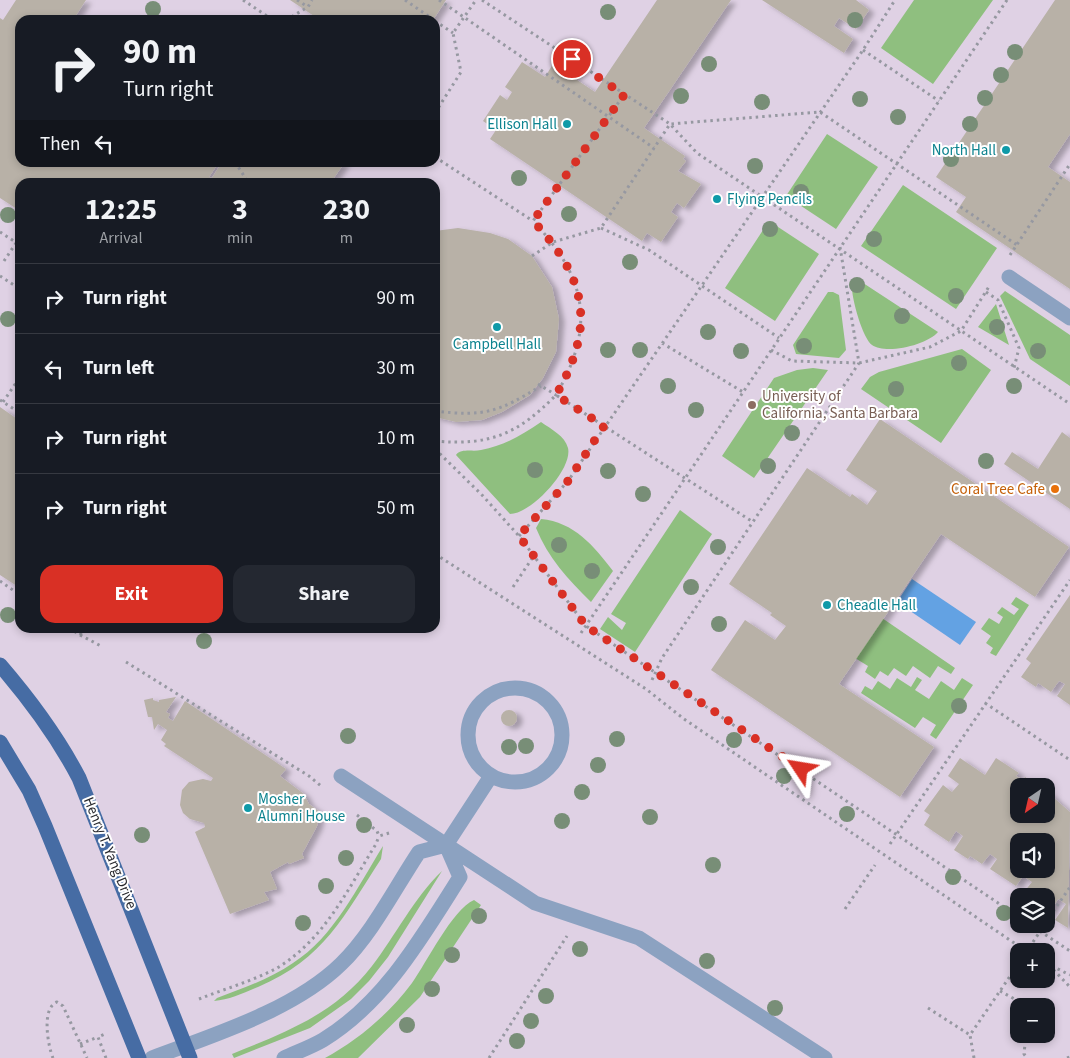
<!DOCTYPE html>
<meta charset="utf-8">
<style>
body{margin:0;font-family:"Source Sans 3",sans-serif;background:#242831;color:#f1f3f6;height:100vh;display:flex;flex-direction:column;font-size:19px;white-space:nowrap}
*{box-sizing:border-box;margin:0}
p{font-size:16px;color:#9ea1a6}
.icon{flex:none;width:28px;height:28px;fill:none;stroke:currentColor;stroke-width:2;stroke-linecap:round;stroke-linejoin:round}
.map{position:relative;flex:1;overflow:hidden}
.side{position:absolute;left:15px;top:178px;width:425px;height:455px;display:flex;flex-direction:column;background:#171b24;border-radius:15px;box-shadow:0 2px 8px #0003}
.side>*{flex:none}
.hud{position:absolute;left:15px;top:15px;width:425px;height:152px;border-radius:15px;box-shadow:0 2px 8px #0003;background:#171b24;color:#f1f3f6;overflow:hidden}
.needle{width:32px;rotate:214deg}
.buttons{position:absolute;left:1010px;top:778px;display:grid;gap:10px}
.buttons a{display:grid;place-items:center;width:45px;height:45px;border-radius:10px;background:#171b24;box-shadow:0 2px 8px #0003;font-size:25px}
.pin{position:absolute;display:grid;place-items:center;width:42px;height:42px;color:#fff;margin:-21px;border:2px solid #fff;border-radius:50%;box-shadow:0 1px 5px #0007}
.me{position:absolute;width:55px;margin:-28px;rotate:303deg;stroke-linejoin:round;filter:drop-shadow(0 0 4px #0008)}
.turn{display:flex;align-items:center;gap:18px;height:105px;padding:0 25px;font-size:22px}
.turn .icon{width:65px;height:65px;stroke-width:2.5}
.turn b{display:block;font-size:35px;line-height:42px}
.then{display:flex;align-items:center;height:48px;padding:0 25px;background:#0003;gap:10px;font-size:19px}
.eta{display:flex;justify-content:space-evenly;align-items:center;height:85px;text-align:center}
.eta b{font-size:30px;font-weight:700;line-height:35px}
.button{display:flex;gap:10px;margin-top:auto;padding:10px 25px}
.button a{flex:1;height:58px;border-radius:15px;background:#d93025;color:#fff;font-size:20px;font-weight:700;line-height:58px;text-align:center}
.button a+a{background:#242831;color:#f1f3f6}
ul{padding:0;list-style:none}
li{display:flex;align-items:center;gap:15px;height:70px;padding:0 25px;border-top:1px solid #363941}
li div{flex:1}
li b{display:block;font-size:19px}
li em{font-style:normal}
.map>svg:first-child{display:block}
.education{fill:#dfd1e4;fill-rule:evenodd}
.green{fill:#8fbf7f}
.water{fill:#63a2e3}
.building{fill:#b8b1a7;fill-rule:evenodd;filter:url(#shadow)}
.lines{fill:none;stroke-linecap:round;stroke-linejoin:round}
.path{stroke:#9698a1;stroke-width:3;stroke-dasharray:2.5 4;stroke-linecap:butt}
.minor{stroke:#8ca2c1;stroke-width:15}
.major{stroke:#466ca4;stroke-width:15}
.tree{fill:#788e77}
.route{stroke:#d93025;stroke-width:9;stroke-dasharray:0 16.2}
.culture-dot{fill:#0f9aa8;stroke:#fff;stroke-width:2}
.education-dot{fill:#8d6e63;stroke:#fff;stroke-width:2}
.food-dot{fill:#e8710a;stroke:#fff;stroke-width:2}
.labels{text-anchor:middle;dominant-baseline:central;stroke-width:4;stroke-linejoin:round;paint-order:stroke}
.culture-label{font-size:15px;fill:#0d838f;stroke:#fff;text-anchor:start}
.education-label{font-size:15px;fill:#785e54;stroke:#fff;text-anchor:start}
.food-label{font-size:15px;fill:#c56008;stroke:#fff;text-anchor:end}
.street-label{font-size:15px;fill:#27282d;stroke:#fff}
</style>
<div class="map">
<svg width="1070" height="1058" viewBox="0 0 1070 1058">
<defs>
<filter id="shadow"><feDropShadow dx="5.5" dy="3" stdDeviation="2.5" flood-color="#0004"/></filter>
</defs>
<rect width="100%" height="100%" fill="#dde0eb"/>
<path class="education" d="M0 0H1070V1058H0ZM20 20H435V162H20ZM20 182H435V628H20ZM1019 786H1046V814H1019ZM1019 841H1046V869H1019ZM1019 896H1046V924H1019ZM1019 951H1046V979H1019ZM1019 1006H1046V1034H1019Z"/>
<path class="green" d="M914 0H993L933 84 881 48Z
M827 134 878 167 836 229 786 196Z
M903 185 997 248 956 309 861 246Z
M769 221 819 254 775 321 725 288Z
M852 279H857L938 332C927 345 886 355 872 345 862 338 849 291 852 279Z
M1005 291 1070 335V386L1030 359 1000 296Z
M828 292H833L839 295 846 350 839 358 796 354 793 345Z
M996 304 1009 345 978 327Z
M962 349 991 370 941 443 861 389 870 377 879 372Z
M813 368 828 370 754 478 722 456 774 378 797 370Z
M541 422C551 429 565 436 568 448 573 469 531 514 510 514L456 455C461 448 473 452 481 450 504 446 522 435 541 422Z
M680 510 712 534 635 652 600 629 608 617 622 630 626 623 611 614Z
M541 519C574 522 594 546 613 571L591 602C568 579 548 558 536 528Z
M1016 597 1029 605 996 656 990 653 993 648 986 643 991 636 981 629 989 618 999 624 1003 617 997 613 1002 607 1014 615 1019 609 1011 604Z
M882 618 955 668 951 674 938 666 930 678 913 666 906 676 894 668 888 676 880 671 875 679 865 672 868 666 855 658Z
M917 677 922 680 915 690 929 699 941 681 954 690 962 678 973 685 936 739 930 735 936 725 923 717 915 728 861 693 865 686 872 690 878 681 890 689 897 678 911 687Z
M383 846 381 859C344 916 324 959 258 987 243 993 229 1000 214 1001L217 998C243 988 270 979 293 963 334 937 358 886 383 846Z
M442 871 388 957 369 981 351 999 310 1028 234 1058 232 1054C286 1032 335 1014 372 966 396 935 413 899 442 871Z
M474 900 481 905 420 997 358 1058H325C358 1040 389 1014 412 983 427 962 452 910 474 900Z"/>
<path class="water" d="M912 579 976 622 960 645 897 602Z"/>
<path class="building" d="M16 0H86L73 20H20V162H219L209 177 212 178 222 162H345L331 182H20V211L0 198V18L3 20Z
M290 0H446L433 20H320Z
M657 0H731L644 128 685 156 683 159 686 161 678 171 701 184 684 208 677 203 671 212 678 217 661 242 647 233 642 241 490 139 496 130 483 121 500 95 507 100 512 92 505 87 522 62 545 77 553 64 595 92Z
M762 0H856L869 10 856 29 839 18 834 26 853 39 844 53Z
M1055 0H1070V134L1048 167 1070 182V289L956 212 966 197 936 177Z
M458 228 490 233 508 239 532 256 552 287 559 319 556 352 543 378 530 395 502 412 482 420 456 422 435 417V231Z
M0 407 20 421V588L0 575Z
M880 419 1069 547 1035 597 941 534 839 684 934 747 900 797 711 670 745 620 775 640 786 626 770 615 772 613 729 584 807 468 850 497 852 494 867 505 877 491 846 470Z
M1062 432 1070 438V509L1004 464 1012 452 1038 469Z
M1070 595V705L1057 696 1065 684 1059 681 1051 692 1038 683 1036 687 1021 677 1031 663 1026 659Z
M176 697 166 712 170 714 168 718 173 721 185 701 286 769 280 776 304 794 309 804 320 812 317 826 302 854 304 858 289 864 288 862 270 872 277 889 264 892 269 900 230 914 195 832 205 827 204 823 190 819 183 813 180 805 182 790 189 782 203 779 211 781 213 778 164 746 166 744 161 740 167 730 158 724 154 730 152 717H148L144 700 153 698V700L159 702V700Z
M501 718a8 8 0 1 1 16 0a8 8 0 1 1-16 0Z
M960 758 985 775 996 758 1019 773 1016 776 1023 780 1025 777 1039 786H1019V814H1046V791L1070 812 1068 928 1055 920 1066 904 1058 899 1049 914 1046 912V896H1030L1024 892 1032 882 1023 876 1016 886 990 869 997 859 990 854 982 864 970 856 968 859 954 850 963 836 956 831 949 842 924 825 930 815 924 811 943 785 952 792 959 784 948 776ZM1019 841H1046V869H1019Z"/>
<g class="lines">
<path class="path" d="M243 0 273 20
M297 0 308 7
M405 0 434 20
M439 0 654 148
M482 0 670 124 697 153 1070 404
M286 20 308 7 312 0
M435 21 453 33
M863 50 939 101
M435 113 461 72 453 33 476 0
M435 157 533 221
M235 162 248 182
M601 228 649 250 779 338
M0 232 20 245
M1010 255 1070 164
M532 256 553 242 601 228 670 124 820 112 1017 245
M4 261 16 243
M0 276 20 289
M986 292 998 300 1019 348 1014 368
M662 343 743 392
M771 350 792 361 859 363 930 347 961 331 990 285
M538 384 556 395C596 326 587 278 533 221L624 95
M0 400 20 413
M3 402 20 377
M435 411C485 417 498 412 541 386
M435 441C490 446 518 434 556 395L753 522
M435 449 482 495 519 536 586 626 1019 917
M519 536 568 481 863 50 895 0
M435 554 646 689 684 719 1026 951
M0 581 20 595
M513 587 533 557
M69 628 80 635 85 628
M581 633 1007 0
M80 635 101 646
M126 662 309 776 321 786
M652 680 662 658 859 363 840 247
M985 703 1070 760
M357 815 377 831 379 836 389 833
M890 844 1070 580
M845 909 875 865
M1046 922 1070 887
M1029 924 1070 951
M1033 942 1045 924
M1046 963 1070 975
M1049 965 1070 987
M1000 991 1020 1002 1023 1006
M199 999C224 989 253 981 277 968 324 940 348 889 376 844L379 836
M928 1008 970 1035
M1026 1034 1024 1054 1027 1058
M80 1044 98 1037
M53 1058C48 1046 41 1008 57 1002L63 1006 87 1058
M106 1058 98 1037 107 1033
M489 1058 567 936
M974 1058 970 1035 1019 963
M1067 1058 1070 1057"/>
<path class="minor" d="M1009 277 1070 318
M468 735a47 47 0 1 1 94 0a47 47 0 1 1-94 0Z
M341 776 535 903 639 938 825 1058
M152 1058C213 1035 294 1010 341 964 372 934 395 888 419 852L446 845 491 776
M284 1058C297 1052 311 1047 323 1040 385 1002 422 937 460 877L446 845"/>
<path class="major" d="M0 665C31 701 57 736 79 778L190 1058
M0 742 29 790 45 826 139 1058"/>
</g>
<g class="tree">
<circle cx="153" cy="9" r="8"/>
<circle cx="608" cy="12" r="8"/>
<circle cx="855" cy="20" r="8"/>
<circle cx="1015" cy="52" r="8"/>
<circle cx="709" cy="64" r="8"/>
<circle cx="1001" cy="75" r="8"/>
<circle cx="681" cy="96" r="8"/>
<circle cx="985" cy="98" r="8"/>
<circle cx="860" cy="99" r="8"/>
<circle cx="762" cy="102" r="8"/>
<circle cx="898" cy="117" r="8"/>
<circle cx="970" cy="124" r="8"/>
<circle cx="951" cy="159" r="8"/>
<circle cx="755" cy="166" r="8"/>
<circle cx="519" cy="178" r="8"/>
<circle cx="801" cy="192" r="8"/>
<circle cx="569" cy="214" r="8"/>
<circle cx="8" cy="215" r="8"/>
<circle cx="770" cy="229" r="8"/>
<circle cx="874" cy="239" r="8"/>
<circle cx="630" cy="262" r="8"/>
<circle cx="857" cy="285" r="8"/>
<circle cx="956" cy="296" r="8"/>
<circle cx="902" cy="316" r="8"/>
<circle cx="8" cy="319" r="8"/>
<circle cx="997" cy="327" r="8"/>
<circle cx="708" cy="332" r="8"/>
<circle cx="804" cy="346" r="8"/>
<circle cx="608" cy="350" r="8"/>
<circle cx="640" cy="350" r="8"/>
<circle cx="741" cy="351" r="8"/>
<circle cx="1038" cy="351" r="8"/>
<circle cx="959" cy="363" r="8"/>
<circle cx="668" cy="386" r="8"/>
<circle cx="1014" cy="386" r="8"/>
<circle cx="896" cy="389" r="8"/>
<circle cx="696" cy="410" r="8"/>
<circle cx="792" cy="433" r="8"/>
<circle cx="986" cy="461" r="8"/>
<circle cx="768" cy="466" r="8"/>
<circle cx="535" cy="470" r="8"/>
<circle cx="608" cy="471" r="8"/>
<circle cx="643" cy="494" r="8"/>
<circle cx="559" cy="545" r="8"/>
<circle cx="718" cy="547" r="8"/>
<circle cx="592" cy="571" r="8"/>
<circle cx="691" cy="587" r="8"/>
<circle cx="8" cy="615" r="8"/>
<circle cx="719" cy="624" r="8"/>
<circle cx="204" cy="641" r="8"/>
<circle cx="959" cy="706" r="8"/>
<circle cx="348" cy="736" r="8"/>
<circle cx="617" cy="739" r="8"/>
<circle cx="734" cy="740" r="8"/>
<circle cx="526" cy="746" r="8"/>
<circle cx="509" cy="747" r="8"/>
<circle cx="598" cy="765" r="8"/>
<circle cx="784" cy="776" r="8"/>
<circle cx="582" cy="792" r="8"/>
<circle cx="847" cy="814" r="8"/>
<circle cx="650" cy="817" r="8"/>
<circle cx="562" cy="821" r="8"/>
<circle cx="364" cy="825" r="8"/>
<circle cx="142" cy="835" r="8"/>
<circle cx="346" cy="858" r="8"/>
<circle cx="713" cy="865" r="8"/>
<circle cx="953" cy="877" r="8"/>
<circle cx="326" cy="886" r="8"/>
<circle cx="1004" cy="913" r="8"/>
<circle cx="479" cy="916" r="8"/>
<circle cx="303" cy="923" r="8"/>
<circle cx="580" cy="949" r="8"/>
<circle cx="452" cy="955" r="8"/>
<circle cx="707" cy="961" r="8"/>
<circle cx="432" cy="989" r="8"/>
<circle cx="546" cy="996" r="8"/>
<circle cx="775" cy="1008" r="8"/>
<circle cx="531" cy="1021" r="8"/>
<circle cx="407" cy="1025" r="8"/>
<circle cx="517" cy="1041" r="8"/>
</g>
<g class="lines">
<path class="route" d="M572 59 624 95 533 221C587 278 596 326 556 395L604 426 568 481 519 536 586 626 801 769"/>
</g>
<g class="culture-dot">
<circle cx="567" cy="124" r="5"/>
<circle cx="1006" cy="150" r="5"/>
<circle cx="717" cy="199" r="5"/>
<circle cx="497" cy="327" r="5"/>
<circle cx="827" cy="605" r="5"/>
<circle cx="248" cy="808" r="5"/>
</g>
<circle class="education-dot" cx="752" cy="405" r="5"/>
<circle class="food-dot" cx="1055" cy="489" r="5"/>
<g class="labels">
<g class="culture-label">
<text x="557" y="124" text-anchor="end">Ellison Hall</text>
<text x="996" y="150" text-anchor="end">North Hall</text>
<text x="727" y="199">Flying Pencils</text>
<text x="497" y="344" text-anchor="middle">Campbell Hall</text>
<text x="837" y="605">Cheadle Hall</text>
<text x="258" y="799">Mosher<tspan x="258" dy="17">Alumni House</tspan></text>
</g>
<g class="education-label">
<text x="762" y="396">University of<tspan x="762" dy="17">California, Santa Barbara</tspan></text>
</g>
<g class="food-label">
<text x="1045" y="489">Coral Tree Cafe</text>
</g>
<g class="street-label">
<text transform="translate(110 853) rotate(68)">Henry T. Yang Drive</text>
</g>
</g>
</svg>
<div class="buttons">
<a><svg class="needle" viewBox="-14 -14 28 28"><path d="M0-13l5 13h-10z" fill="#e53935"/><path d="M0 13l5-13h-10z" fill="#9ea1a6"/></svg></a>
<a><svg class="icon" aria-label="sound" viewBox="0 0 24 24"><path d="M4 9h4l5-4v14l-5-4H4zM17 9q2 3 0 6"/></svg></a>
<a><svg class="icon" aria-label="layers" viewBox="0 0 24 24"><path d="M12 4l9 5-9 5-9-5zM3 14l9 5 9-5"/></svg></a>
<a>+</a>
<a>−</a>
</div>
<div class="pin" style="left:572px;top:59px;background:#d93025"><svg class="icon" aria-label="arrive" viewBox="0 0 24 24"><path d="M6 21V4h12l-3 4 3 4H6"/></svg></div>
<svg class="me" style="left:801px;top:769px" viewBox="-20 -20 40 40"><path d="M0-17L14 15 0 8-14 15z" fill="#d93025" stroke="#fff" stroke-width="4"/></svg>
<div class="hud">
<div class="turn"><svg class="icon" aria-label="right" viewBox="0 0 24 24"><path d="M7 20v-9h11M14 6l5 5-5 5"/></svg><div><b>90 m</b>Turn right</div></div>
<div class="then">Then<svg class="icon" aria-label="left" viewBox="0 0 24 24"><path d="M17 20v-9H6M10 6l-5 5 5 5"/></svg></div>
</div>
<section class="side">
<div class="eta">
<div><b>12:25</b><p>Arrival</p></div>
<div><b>3</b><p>min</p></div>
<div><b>230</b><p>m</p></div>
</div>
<ul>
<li><svg class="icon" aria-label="right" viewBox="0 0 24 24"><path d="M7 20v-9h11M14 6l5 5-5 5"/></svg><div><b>Turn right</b></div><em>90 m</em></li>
<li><svg class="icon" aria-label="left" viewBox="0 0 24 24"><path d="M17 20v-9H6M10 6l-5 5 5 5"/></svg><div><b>Turn left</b></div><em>30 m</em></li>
<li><svg class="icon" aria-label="right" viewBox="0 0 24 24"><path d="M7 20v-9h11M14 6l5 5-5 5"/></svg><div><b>Turn right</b></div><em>10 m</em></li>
<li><svg class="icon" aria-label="right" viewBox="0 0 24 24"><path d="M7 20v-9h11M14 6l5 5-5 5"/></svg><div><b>Turn right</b></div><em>50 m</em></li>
</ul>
<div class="button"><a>Exit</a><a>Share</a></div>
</section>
</div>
